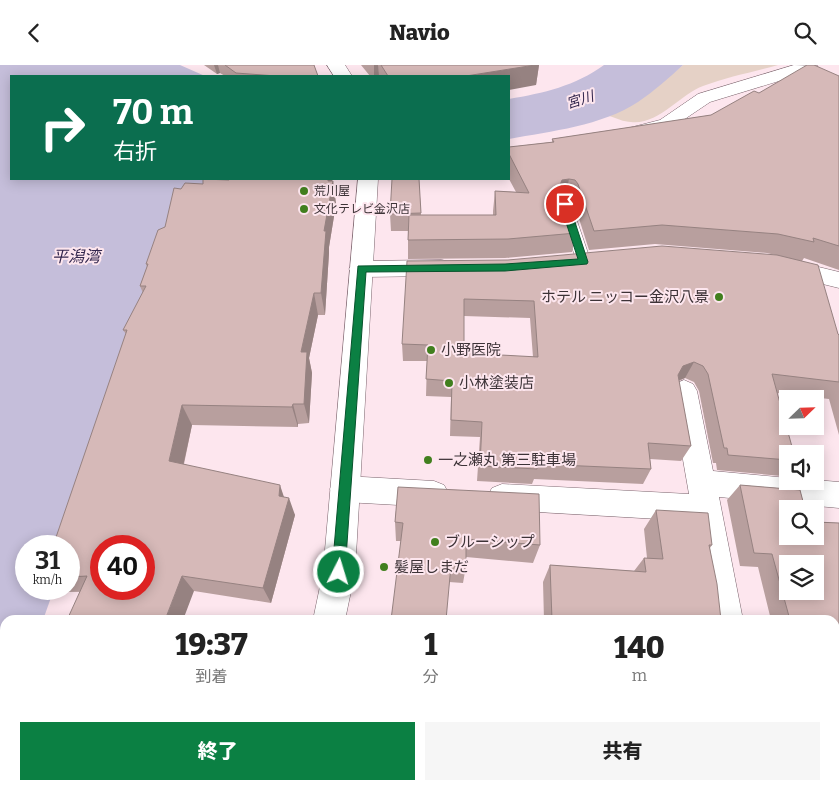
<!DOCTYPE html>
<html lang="ja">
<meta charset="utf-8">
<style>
body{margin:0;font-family:Bitter,"Noto Sans JP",serif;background:#f6f6f6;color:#222;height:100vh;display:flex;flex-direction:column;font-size:19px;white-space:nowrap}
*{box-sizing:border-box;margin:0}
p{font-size:16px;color:#767676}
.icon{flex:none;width:28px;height:28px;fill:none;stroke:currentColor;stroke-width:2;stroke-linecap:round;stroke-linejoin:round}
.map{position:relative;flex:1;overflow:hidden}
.details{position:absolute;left:0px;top:550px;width:840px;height:175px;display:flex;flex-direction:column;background:#fff;border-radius:15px 15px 0 0;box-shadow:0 2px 12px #0003}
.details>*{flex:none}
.guide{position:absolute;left:10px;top:10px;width:500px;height:105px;border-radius:0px;box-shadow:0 2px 12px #0003;background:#0b6e4f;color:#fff;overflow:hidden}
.needle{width:32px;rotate:67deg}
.fabs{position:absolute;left:779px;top:325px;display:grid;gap:10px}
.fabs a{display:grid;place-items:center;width:45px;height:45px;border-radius:0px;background:#fff;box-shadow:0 2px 12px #0003;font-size:25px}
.speed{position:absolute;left:15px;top:470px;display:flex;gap:10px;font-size:25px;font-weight:700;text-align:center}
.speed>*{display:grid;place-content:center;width:65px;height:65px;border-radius:50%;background:#fff;box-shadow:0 2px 12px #0003;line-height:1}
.speed small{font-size:12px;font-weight:400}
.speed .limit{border:8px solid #d22;background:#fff;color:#111}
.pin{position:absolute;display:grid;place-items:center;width:42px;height:42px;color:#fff;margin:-21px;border:2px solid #fff;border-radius:50%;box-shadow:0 1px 5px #0007}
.me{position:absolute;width:55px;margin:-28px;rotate:5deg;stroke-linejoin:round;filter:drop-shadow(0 0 4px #0008)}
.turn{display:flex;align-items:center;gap:18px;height:105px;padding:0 20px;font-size:22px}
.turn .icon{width:65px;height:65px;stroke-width:2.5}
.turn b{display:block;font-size:35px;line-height:42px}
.eta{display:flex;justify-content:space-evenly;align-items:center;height:85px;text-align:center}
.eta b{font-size:30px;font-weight:800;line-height:35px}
.cta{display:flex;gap:10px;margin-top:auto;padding:10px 20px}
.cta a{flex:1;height:58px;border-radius:0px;background:#0b8043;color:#fff;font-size:20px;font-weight:800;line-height:58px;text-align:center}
.cta a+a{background:#f6f6f6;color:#222}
header{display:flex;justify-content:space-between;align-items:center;height:65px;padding:0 20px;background:#fff;font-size:22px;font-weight:800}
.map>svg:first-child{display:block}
.green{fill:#e5d1c6}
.water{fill:#c5beda}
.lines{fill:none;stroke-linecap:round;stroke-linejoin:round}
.service-casing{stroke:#7a636c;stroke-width:1}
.minor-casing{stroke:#7a636c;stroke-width:1}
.tertiary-casing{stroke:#7a636c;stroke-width:1}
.service{fill:#fff;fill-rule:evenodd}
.minor{fill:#fff;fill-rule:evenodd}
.tertiary{fill:#fff;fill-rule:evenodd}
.wall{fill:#b89f9e;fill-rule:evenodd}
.shaded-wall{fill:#968281}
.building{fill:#d6b9b8;stroke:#968281;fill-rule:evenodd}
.route{fill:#0b8043;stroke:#07532c}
.poi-dot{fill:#417f1e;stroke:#fde6ee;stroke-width:2}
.labels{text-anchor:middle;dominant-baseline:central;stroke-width:4;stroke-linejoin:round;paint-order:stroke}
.far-poi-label{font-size:12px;fill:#3d3337;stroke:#fde6ee;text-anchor:start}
.far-water-label{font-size:14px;font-style:italic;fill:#32264d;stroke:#fde6ee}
.poi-label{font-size:15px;fill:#3d3337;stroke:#fde6ee;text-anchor:start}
.water-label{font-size:16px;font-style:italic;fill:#32264d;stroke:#fde6ee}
</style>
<header><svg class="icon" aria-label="back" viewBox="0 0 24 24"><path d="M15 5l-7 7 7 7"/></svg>Navio<svg class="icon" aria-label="search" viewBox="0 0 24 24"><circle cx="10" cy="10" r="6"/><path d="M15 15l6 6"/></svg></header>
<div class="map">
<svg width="839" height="725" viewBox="0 0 839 725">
<rect width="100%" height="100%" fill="#fde6ee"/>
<path class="green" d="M683 0H778C753 7 727 12 703 21 679 30 659 60 631 57 624 57 616 53 609 51L637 37Z"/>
<path class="water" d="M0 0H180L205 11H11V114H280L68 481H26V524H54L43 555H5V658L0 659Z
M604 0H683C669 13 654 26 638 37 601 61 552 66 509 74V34C544 28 575 21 604 0Z"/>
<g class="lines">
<g class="service-casing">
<path id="service" d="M568 146 573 147 575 150 591 197 589 201H579L577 197 561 150 563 147Z
M385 720H409L411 725H387Z"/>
</g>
<g class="minor-casing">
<path id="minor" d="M794 0 818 1 815 5 710 37 667 66 636 73 629 71 626 67 629 63 660 55 698 29Z
M786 194 839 207V223L778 208 774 202 778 196Z
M442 195 450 197 454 203 450 209 442 211 361 212 353 210 349 204 353 198 361 196Z
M684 315 693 319 697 326 713 406 788 413V416L815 415 839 417V443L719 432 743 555H711L693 456 502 445 492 441 487 432 492 423 502 419 689 429 671 326 675 319Z
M345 411 434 416 444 420 449 429 444 438 434 442 345 437 335 433 330 424 335 415Z
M741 720H779L780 725H742Z"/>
</g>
<g class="tertiary-casing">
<path id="tertiary" d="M327 0H345L352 11H334Z
M358 114H378L355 507 345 555H313L323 507Z
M260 720H298L297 725H259Z"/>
</g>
<use href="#service" class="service"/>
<use href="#minor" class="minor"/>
<use href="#tertiary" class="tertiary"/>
</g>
<path class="wall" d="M204 0H314L318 11H225L220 8 217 9Z
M361 0H539L536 20 509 11H370Z
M839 11V205L804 193 802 196 838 269 839 270V370L829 334 777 328 788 389V405L782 411 717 405 716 398H713L699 326 694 317 685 313 679 316 691 381 681 396 650 394 651 404 643 419 534 414 532 419 477 416 480 372 450 371 451 332 426 331 427 296H403L402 279 508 195 775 190 767 188 655 179 589 185 574 138 570 134 565 133 576 168 572 187 505 193 408 194V166H391L390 149 419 114 421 150H493V146L495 126 516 127 509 114V82L552 77V74L711 50 759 28ZM464 251 530 253 533 292 464 288Z
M229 114H332V116H333L336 139 329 182V188L325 250H318L309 293 312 308 309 358 298 359V362L192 360 184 399 284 432 295 450 271 538 194 526 61 527 57 524H69V481L126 269 123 265 143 228 140 221 147 202 146 199 165 162 181 124 203 119 229 115Z
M740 420 800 425 805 444H788V471H815V457L839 458V725H802L801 720H835V555H771L758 502 740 501 727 435ZM788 499H815V526H788Z
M398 422 540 480 533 498 466 492V501L463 518 449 517 401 476H396L395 457Z
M656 445 712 480 710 483 721 555H544L543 517 550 500 634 506 644 493H647L644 464Z
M441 720H759L760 725H443Z"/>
<path class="shaded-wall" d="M214 0H218L220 8 217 9Z
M374 0H378L379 11H374Z
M535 0H539L536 20 509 25V11H466Z
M328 114H332V119L333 116 336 139 329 182V188L325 250 321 228 324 166Z
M569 114 565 133 560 120 562 115Z
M314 228 318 250 309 293 312 308 309 358 304 339 301 287Z
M694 297 685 313 674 317 669 326 683 301Z
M293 339 298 359V362L292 342Z
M182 340 192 360 180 415 169 396Z
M280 420 286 438 289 433 295 450 271 538 263 523Z
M182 511 194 526 183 555H165Z
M165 720H181L180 725H163Z"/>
<path class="building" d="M225 0H314L318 11H276L236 8Z
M381 0H535L466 11H388Z
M807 0H814L839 11V181L813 173 814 177 778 169 662 160 594 166 578 119 575 115 569 114 562 115 560 120 576 168 508 174 408 175 409 150H496L495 126 529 128 509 89V82L554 77 552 74 711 50 754 26 759 28Z
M203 114 229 115V114H328V116H333L324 166H326L321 228H314L301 287H307L304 339H293L292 342 182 340 169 396 280 420 279 431 289 433 263 523 182 511 165 555H67L87 511 69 512V481H53L127 265H123L146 221H140L148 199H146L158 165 165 162 174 123 181 124 185 118 203 119ZM101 481H144V524H101Z
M392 114H419L421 148 390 149Z
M662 181 777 190 818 200 838 269 839 270V317L772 309 794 389H788V395L728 390 727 383H724L708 309 703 301 694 297 683 301 678 310 691 381 648 378 651 404 537 399V404L480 401 482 357 451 355 452 316 426 314 428 280 402 279 407 196 508 195ZM464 234 534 236 538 292 464 288Z
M740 420 800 425 805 444H788V471H815V457L839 458V725H823L822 720H835V555H790L772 489 754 488ZM788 499H815V526H788Z
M398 422 539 429 540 480 466 474V501L451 500 446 555H391L403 458 395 457Z
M656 445 708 448 712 480H709L717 519 721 555H552L550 500 646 507 644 493 663 494Z
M5 679V695L0 693V687Z
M14 720H165L163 725H11Z
M445 720H759L760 725H446Z"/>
<path class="route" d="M565 136 569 139 588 197 587 199 505 206 366 207 345 507 343 511 339 513 334 511 332 507 358 201 505 199 578 194 560 139Z"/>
<g class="poi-dot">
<circle cx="304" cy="126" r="5"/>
<circle cx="304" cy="144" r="5"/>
<circle cx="719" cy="232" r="5"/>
<circle cx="431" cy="285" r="5"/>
<circle cx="449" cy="318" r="5"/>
<circle cx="428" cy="395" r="5"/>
<circle cx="435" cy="477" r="5"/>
<circle cx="384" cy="502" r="5"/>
</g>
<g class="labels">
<g class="far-poi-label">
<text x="314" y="126">荒川屋</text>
<text x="314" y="144">文化テレビ金沢店</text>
</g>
<g class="far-water-label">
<text transform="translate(580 35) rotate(-17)">宮川</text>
</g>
<g class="poi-label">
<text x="709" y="232" text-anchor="end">ホテル ニッコー金沢八景</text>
<text x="441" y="285">小野医院</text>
<text x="459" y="318">小林塗装店</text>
<text x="438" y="395">一之瀬丸 第三駐車場</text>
<text x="445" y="477">ブルーシップ</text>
<text x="394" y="502">髪屋しまだ</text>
</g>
<g class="water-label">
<text x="76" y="191">平潟湾</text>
</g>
</g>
</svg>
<div class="fabs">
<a><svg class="needle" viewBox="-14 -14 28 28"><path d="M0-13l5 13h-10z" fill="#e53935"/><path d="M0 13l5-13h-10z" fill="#767676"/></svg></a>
<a><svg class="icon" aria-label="sound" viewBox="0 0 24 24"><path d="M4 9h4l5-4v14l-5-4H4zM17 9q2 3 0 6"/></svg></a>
<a><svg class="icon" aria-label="search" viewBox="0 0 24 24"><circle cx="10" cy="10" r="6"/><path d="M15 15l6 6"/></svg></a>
<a><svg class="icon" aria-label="layers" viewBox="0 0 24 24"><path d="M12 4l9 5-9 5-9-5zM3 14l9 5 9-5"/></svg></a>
</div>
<div class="speed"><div>31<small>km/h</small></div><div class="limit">40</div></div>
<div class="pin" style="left:565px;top:139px;background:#d93025"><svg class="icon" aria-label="arrive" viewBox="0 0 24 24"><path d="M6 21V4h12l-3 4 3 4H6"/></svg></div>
<svg class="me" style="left:339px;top:507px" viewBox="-20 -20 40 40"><circle r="17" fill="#0b8043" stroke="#fff" stroke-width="3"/><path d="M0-11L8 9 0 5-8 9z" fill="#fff"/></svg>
<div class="guide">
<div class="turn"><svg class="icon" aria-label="right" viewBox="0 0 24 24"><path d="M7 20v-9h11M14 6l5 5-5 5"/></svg><div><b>70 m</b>右折</div></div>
</div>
<section class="details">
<div class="eta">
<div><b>19:37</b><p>到着</p></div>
<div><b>1</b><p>分</p></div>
<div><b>140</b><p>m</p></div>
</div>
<div class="cta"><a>終了</a><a>共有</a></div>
</section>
</div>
